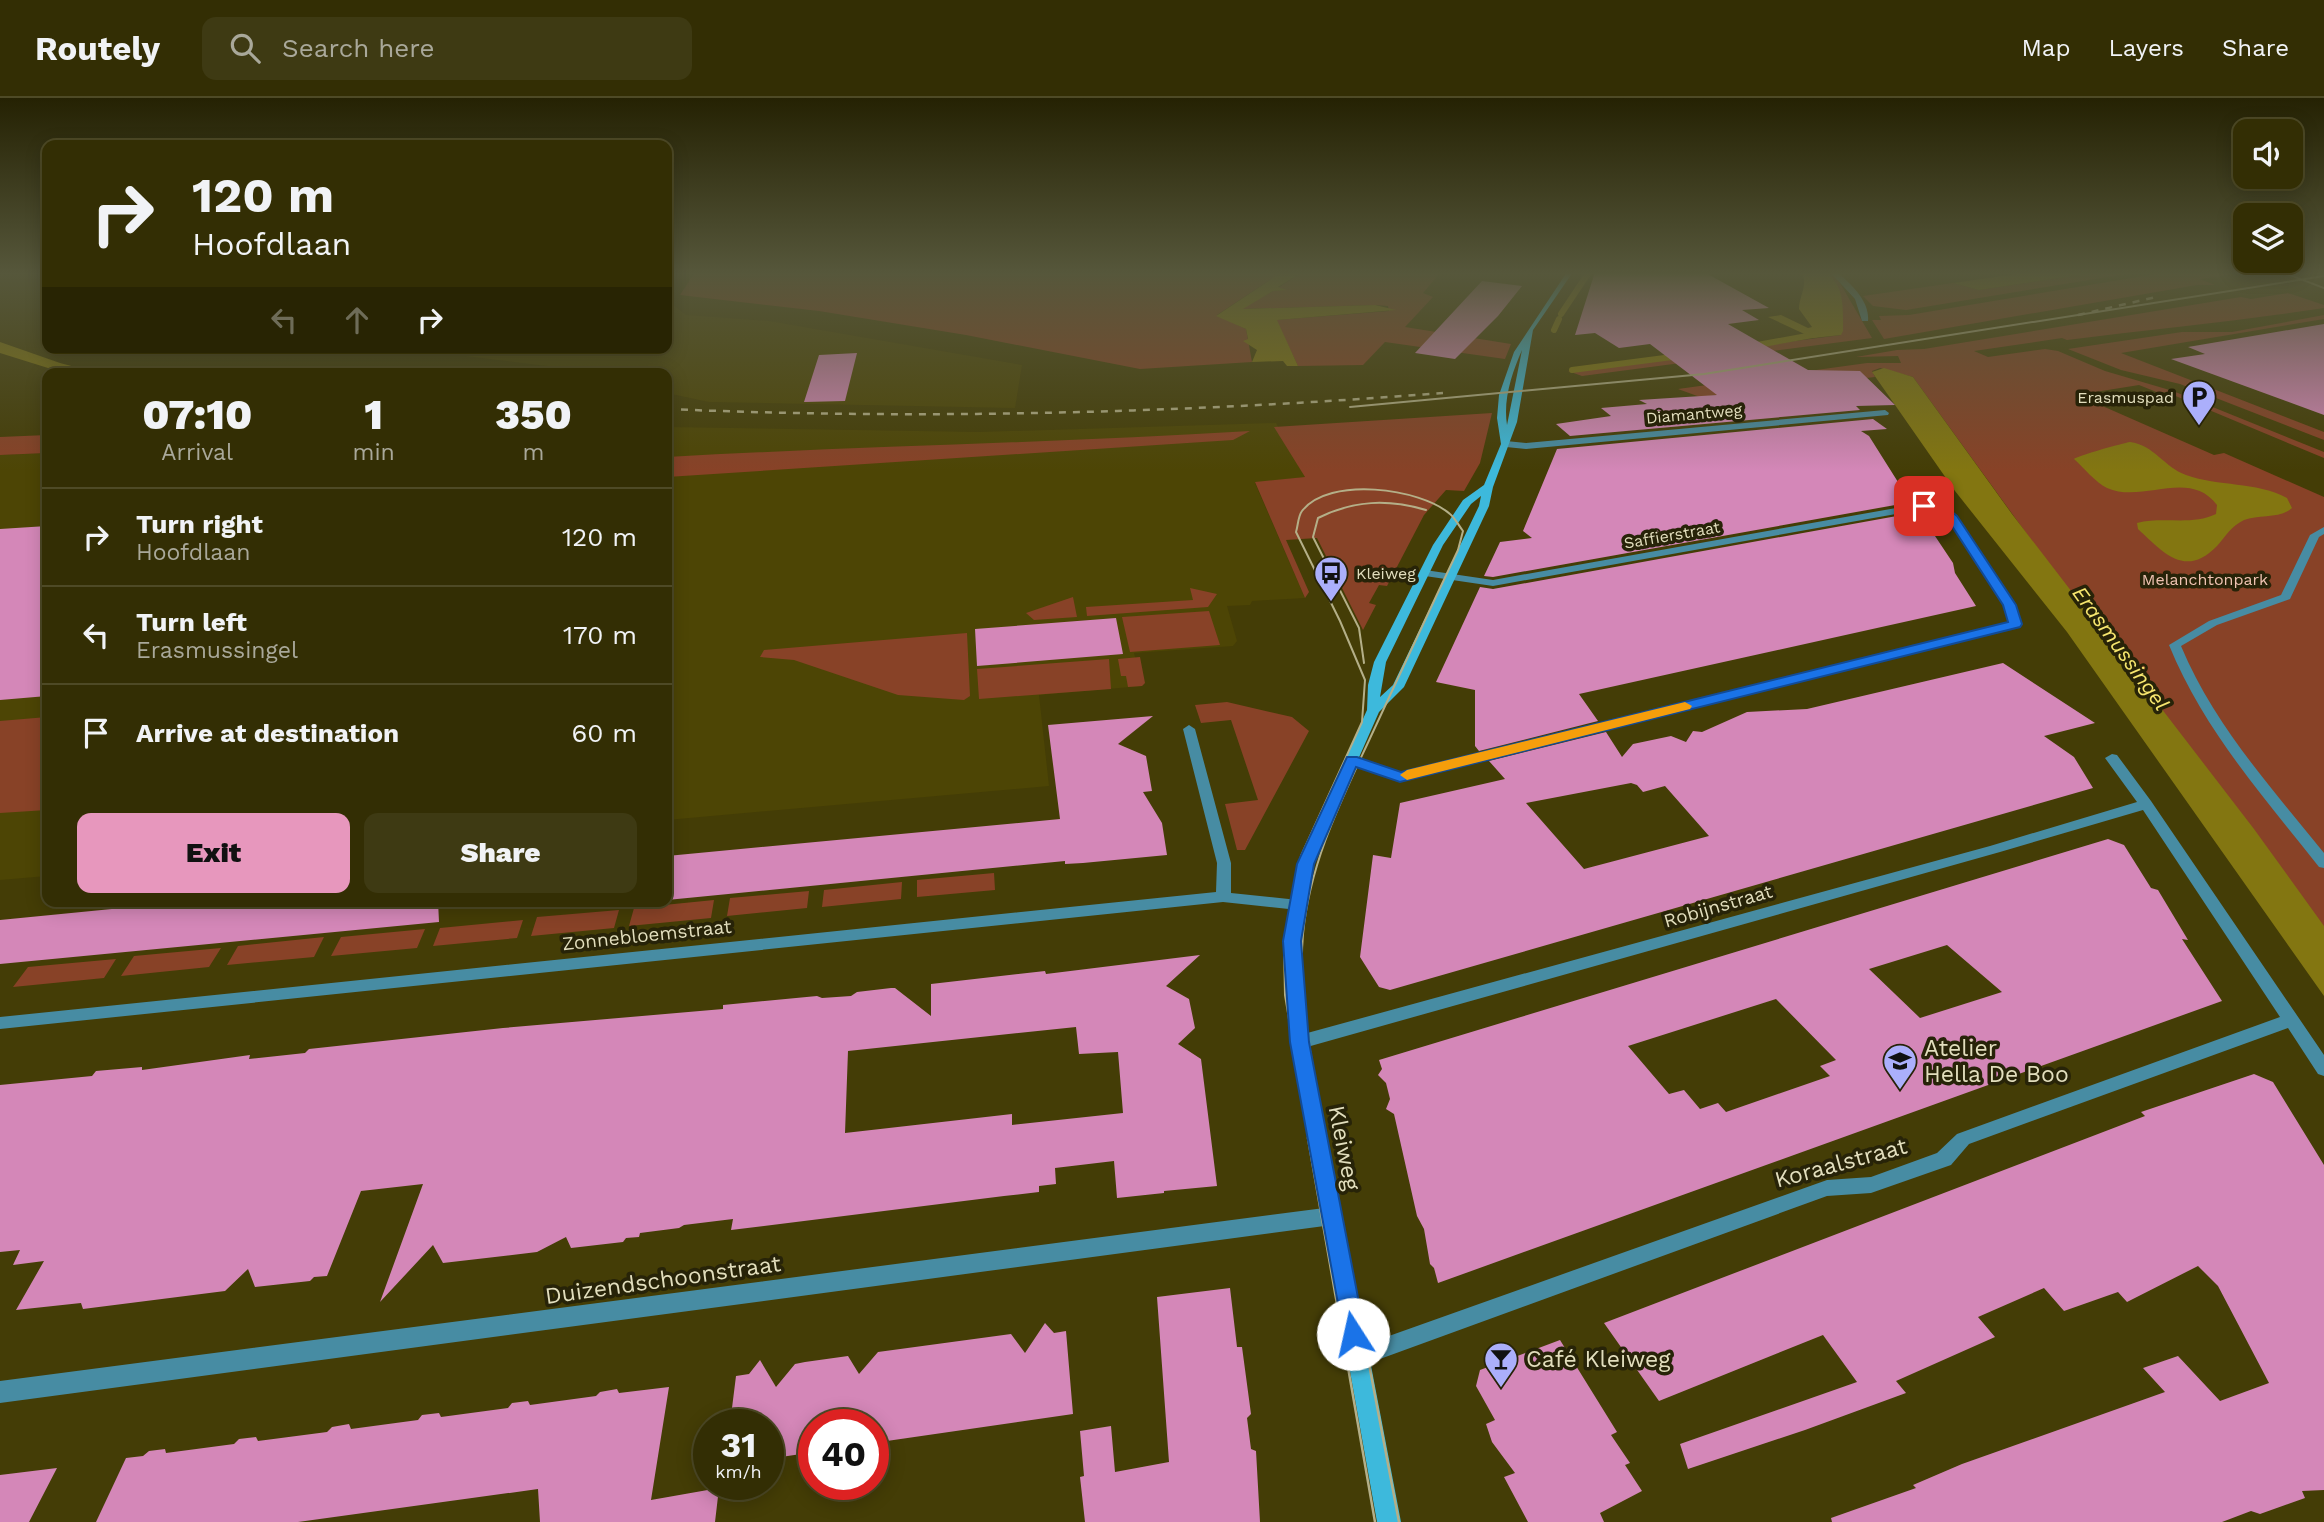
<!DOCTYPE html>
<meta charset="utf-8">
<style>
body{margin:0;font-family:"Work Sans",sans-serif;background:#3e3a13;color:#f1f3f6;height:100vh;display:flex;flex-direction:column;font-size:26px;white-space:nowrap}
*{box-sizing:border-box;margin:0}
p{font-size:23px;color:#a9a89a}
.icon{flex:none;width:38px;height:38px;fill:none;stroke:currentColor;stroke-width:2;stroke-linecap:round;stroke-linejoin:round}
.map{position:relative;flex:1;overflow:hidden}
.drawer{position:absolute;left:42px;top:270px;width:630px;height:539px;display:flex;flex-direction:column;background:#332e04;border-radius:14px;box-shadow:0 4px 18px #0003,0 0 0 2px #4e4a26}
.drawer>*{flex:none}
.hud{position:absolute;left:42px;top:42px;width:630px;height:214px;border-radius:14px;box-shadow:0 4px 18px #0003,0 0 0 2px #4e4a26;background:#332e04;color:#f1f3f6;overflow:hidden}
.fabs{position:absolute;left:2233px;top:21px;display:grid;gap:14px}
.fabs a{display:grid;place-items:center;width:70px;height:70px;border-radius:14px;background:#332e04;box-shadow:0 4px 18px #0003,0 0 0 2px #4e4a26;font-size:35px}
.speed{position:absolute;left:693px;top:1311px;display:flex;gap:14px;font-size:35px;font-weight:700;text-align:center}
.speed>*{display:grid;place-content:center;width:91px;height:91px;border-radius:50%;background:#332e04;box-shadow:0 4px 18px #0003,0 0 0 2px #4e4a26;line-height:1}
.speed small{font-size:18px;font-weight:400}
.speed .limit{border:10px solid #d22;background:#fff;color:#111}
.pin{position:absolute;display:grid;place-items:center;width:60px;height:60px;color:#fff;margin:-30px;border-radius:14px;box-shadow:0 4px 10px #0006}
.me{position:absolute;width:77px;margin:-38px;rotate:350deg;stroke-linejoin:round;filter:drop-shadow(0 0 5px #0008)}
.turn{display:flex;align-items:center;gap:24px;height:147px;padding:0 35px;font-size:32px}
.turn .icon{width:91px;height:91px;stroke-width:2.5}
.turn b{display:block;font-size:49px;line-height:60px}
.lanes{display:flex;align-items:center;height:66px;padding:0 35px;background:#0003;justify-content:center;gap:35px;direction:ltr}
.lanes .off{opacity:.35}
.eta{display:flex;justify-content:space-evenly;align-items:center;height:119px;text-align:center}
.eta b{font-size:42px;font-weight:800;line-height:49px}
.action{display:flex;gap:14px;margin-top:auto;padding:14px 35px}
.action a{flex:1;height:80px;border-radius:14px;background:#e797bd;color:#111;font-size:28px;font-weight:800;line-height:80px;text-align:center}
.action a+a{background:#3e3a13;color:#f1f3f6}
ul{padding:0;list-style:none}
li{display:flex;align-items:center;gap:21px;height:98px;padding:0 35px;border-top:2px solid #4e4a26}
li div{flex:1}
li b{display:block;font-size:26px}
li em{font-style:normal}
header{display:flex;align-items:center;gap:42px;box-sizing:border-box;height:98px;padding:0 35px;background:#332e04;border-bottom:2px solid #4e4a26}
header strong{font-size:33px}
nav{display:flex;gap:38px;margin-inline-start:auto;font-size:24px}
.search{width:490px;height:63px;background:#3e3a13;display:flex;align-items:center;gap:18px;box-sizing:border-box;padding:0 24px;border-radius:14px;color:#a9a89a;font-size:26px}
.map>svg:first-child{display:block}
.built{fill:#4d4505}
.green{fill:#884227}
.water{fill:#837611}
.lines{fill:none;stroke-linecap:round;stroke-linejoin:round}
.stream{stroke:#837611;stroke-width:6}
.building{fill:#d487b8;fill-rule:evenodd}
.street{fill:#478ca3;fill-rule:evenodd}
.secondary{fill:#3db9dc;fill-rule:evenodd}
.tram-far1{stroke:#b4af88;stroke-width:2}
.tram{stroke:#b4af88;stroke-width:2.5}
.rail{stroke:#b4af88;stroke-width:2.5;stroke-dasharray:7 7;stroke-linecap:butt}
.route{fill:#1a73e8;stroke:#114b97;stroke-width:2}
.slow{fill:#f59e0b}
.labels{text-anchor:middle;dominant-baseline:central;stroke-width:7;stroke-linejoin:round;paint-order:stroke}
.far-poi-label{font-size:16px;fill:#e2debd;stroke:#272308;text-anchor:end}
.far-street-label{font-size:16px;fill:#e2debd;stroke:#272308}
.far-park-label{font-size:16px;fill:#f0c3b2;stroke:#272308}
.street-label{font-size:19px;fill:#e2debd;stroke:#272308}
.water-label{font-size:21px;font-style:italic;fill:#f7e66e;stroke:#272308}
.near-poi-label{font-size:23px;fill:#e2debd;stroke:#272308;text-anchor:start}
.near-street-label{font-size:23px;fill:#e2debd;stroke:#272308}
</style>
<header>
<strong>Routely</strong>
<div class="search"><svg class="icon" aria-label="search" viewBox="0 0 24 24"><circle cx="10" cy="10" r="6"/><path d="M15 15l6 6"/></svg>Search here</div>
<nav><a>Map</a><a>Layers</a><a>Share</a></nav>
</header>
<div class="map">
<svg width="2324" height="1424" viewBox="0 0 2324 1424">
<rect width="100%" height="100%" fill="#443d06"/>
<path class="built" d="M667 202 686 217 769 223 1022 267 1015 310 709 304 667 295V275H579L555 269 401 250H667Z
M1276 325 1305 379 1255 385 1305 500 1252 503 1250 507 1227 508 1237 543 1233 548 1134 555 1142 588 1039 597 1049 688 667 722V329L979 334Z
M47 355V778L0 782V357Z"/>
<path class="green" d="M695 174H1282L1217 217 1246 231 1252 264 1140 271 966 237 819 213 680 197Z
M1302 174H1441L1423 195 1433 199 1405 229 1511 246 1505 261 1385 244 1363 267 1298 268 1276 222 1389 213 1388 208 1375 207 1241 211 1273 193 1282 192 1278 190Z
M1827 174 1837 180 1872 240 1582 278 1568 273 1841 237 1834 181Z
M2100 174H2138L1906 212 1873 208 1863 198 1953 185 1979 192Z
M2168 174 2234 176 2200 181 2215 187H2197L1884 241 1872 222H1881L1879 218 1909 217Z
M2288 195 2324 207V210C2238 223 2153 231 2067 242L2062 240 1974 253 1988 259 2045 251 2058 253 2105 273 2173 293 2324 354V360L2166 294 2159 295 2139 287 2089 295 2102 301 2092 304 2107 310 2214 357 2224 355 2324 399V846L1913 279 1880 270 1872 273 1875 279 1700 299 1678 291 1867 265H1901L1898 258 1856 259 1897 252 1924 251 2241 199 2251 201Z
M2324 217V221L2121 255 2324 334V342L2180 286 2121 272 2068 251 2182 234H2232Z
M1492 315 1480 365 1464 393 1446 392 1424 417 1387 488 1379 487 1369 505 1376 507 1363 532 1317 440 1286 442 1309 494 1305 500 1255 384 1305 379 1274 329Z
M1250 333 1233 342 667 379V359C861 348 1055 345 1250 333Z
M47 337V355L0 357V339Z
M1190 490 1217 496 1208 509 1087 518 1086 509 1193 502Z
M1073 499 1077 519 1034 522 1026 515Z
M1209 513 1220 547 1130 554 1122 519Z
M967 535 970 598 964 602 898 597 794 562 760 559 764 552Z
M1140 559 1145 585 1142 588 1128 589 1126 578H1121L1118 561Z
M1109 561 1111 591 979 601 977 571Z
M1227 604 1292 619 1309 633 1245 752H1237L1225 706 1258 702 1231 622 1201 625 1195 607Z
M47 619V712L0 715V623Z
M994 775 995 792 917 799V782Z
M902 784 901 801 822 809 824 792Z
M809 793 807 810 727 818 730 800Z
M714 802 711 820 629 828 634 810Z
M619 812 614 830 531 838 537 819Z
M523 822 517 840 433 848 440 830Z
M425 831 417 850 331 858 341 839Z
M324 839 314 859 227 867 238 848Z
M221 850 209 869 121 878 134 858Z
M116 861 104 880 13 889 28 869Z"/>
<path class="water" d="M1282 174H1312H1302L1278 189 1287 192 1273 193 1243 211 1375 207 1396 212 1277 222 1298 268H1287L1283 263 1252 264 1257 252 1243 243 1248 241 1246 231 1216 218Z
M1801 174H1827C1845 191 1843 209 1843 233L1841 237 1813 240 1768 219 1781 217 1808 230 1812 229 1799 211C1799 198 1809 186 1801 174Z
M2031 174H2100L1979 192 1953 185Z
M0 244 60 265 98 275H64L0 255Z
M1884 270 1913 279 2012 416 2254 731 2324 828V898L2067 534 1955 393 1872 274Z
M2130 344C2154 347 2164 369 2186 377 2219 389 2255 383 2287 400L2292 410C2280 421 2259 416 2244 422 2230 429 2227 437 2217 448 2185 481 2163 454 2138 431L2137 425C2163 418 2192 428 2216 416L2217 407C2189 370 2143 406 2107 390 2095 384 2084 370 2074 361 2077 358 2123 345 2130 344Z"/>
<g class="lines">
<path class="stream" d="M1561 216 1589 174
M1554 232 1559 221
M1752 248 1818 236
M1572 272 1680 258"/>
</g>
<path class="building" d="M1595 174H1704L1769 210 1742 212 1759 222 1728 226 1808 272 1860 273 1895 307 1856 308 1860 312 1570 338 1556 326 1611 318 1601 310 1647 306 1639 302 1717 297 1650 246 1619 250 1595 235 1575 237Z
M1482 183 1522 188 1498 218 1455 261 1415 255Z
M2324 226V317L2171 261 2205 256 2188 249Z
M857 255 845 303 804 304 819 257Z
M1873 321 1887 331 1861 333 1869 338 1903 392 1894 394 1912 404 1493 479 1484 478 1500 444 1532 440 1523 433 1557 351Z
M1919 414 1953 465 1955 475 1976 508 1579 596 1598 623 1479 653 1475 648V592L1436 584 1480 489 1493 491Z
M47 428V598L0 602V431Z
M1116 520 1123 556 977 568 975 531Z
M2003 565 2095 625 2044 638 2074 659 2093 690 1390 892 1379 889 1360 859 1373 757 1391 760 1400 705 1505 681 1489 663 1606 634 1622 659 1633 646 1671 638 1686 644 1693 633 1702 634 1747 614 1807 611ZM1631 685 1637 687 1643 694 1665 688 1709 738 1584 771 1526 705Z
M1153 618 1118 646 1146 658 1152 693 1143 694 1162 725 1167 757 1083 765 1065 766V763L667 802V758L1060 721 1048 627Z
M2108 741 2124 747 2151 790 2158 792 2188 842 2182 841 2222 903 1438 1185 1434 1170 1430 1166 1424 1131 1417 1118 1394 1016 1386 1011 1390 1001 1386 985 1378 977 1382 971 1379 962ZM1947 847 2002 894 1920 920 1869 871ZM1776 901 1836 962 1820 968 1830 978 1726 1014 1718 1005 1700 1011 1684 992 1669 996 1628 948Z
M193 803H438L439 824 0 866V822Z
M1200 857 1166 888 1189 901 1195 930 1178 946 1201 961 1217 1088 1164 1093V1095L1117 1100 1114 1063 1055 1070 1056 1086 1039 1088V1094L1004 1098 731 1132 733 1121 684 1127 679 1130 640 1135 639 1139 626 1140 623 1144 571 1150 566 1139 537 1154 443 1165 433 1147 380 1204 423 1086 361 1093 327 1178 314 1179 310 1183 255 1189 248 1171 225 1193 83 1211 81 1205 16 1212 44 1163 13 1167 20 1152 0 1154V987L92 978 96 973 142 969V972L250 957 249 961 305 955 309 951 503 930 723 911V907L817 898 822 900 851 898 857 894 891 890H895L931 918V886L1045 873 1046 876ZM1076 929 1079 956 1118 954 1123 1015 1012 1027V1016L845 1035 848 953Z
M2254 976 2273 984 2324 1067V1392L2302 1393 2305 1400 2260 1416 2251 1413 2222 1424H1832L1831 1420 1916 1390 1913 1387 1962 1366 2165 1294 2143 1270 2178 1258 2220 1303 2269 1285 2218 1188 2198 1168 2127 1204 2118 1194 2064 1213 2044 1190 1978 1219 1995 1239 1896 1283 1906 1295 1805 1332 1688 1371 1680 1346 1857 1284 1823 1237 1659 1303 1604 1225 2145 1018 2141 1014Z
M1230 1190 1237 1249H1242L1251 1316 1247 1320 1251 1351 1256 1353 1260 1424H1085L1080 1379 1084 1378 1080 1333 1111 1328 1115 1374 1169 1364 1157 1199Z
M1045 1225 1054 1235 1066 1233 1073 1316 873 1345V1326H814V1354L768 1361V1326H730L736 1278 749 1276 760 1262 776 1289 795 1266 805 1264 848 1258 859 1276 878 1254 1011 1236 1025 1255Z
M1560 1242 1617 1334 1611 1337 1630 1365 1625 1367 1642 1393 1600 1415 1604 1424H1528L1504 1379 1515 1375 1492 1344 1486 1326 1495 1322 1476 1288 1480 1272Z
M669 1289 651 1402 719 1390 715 1424H540L538 1391 298 1424H96L126 1360 143 1358 149 1353 165 1351 166 1355 234 1346 239 1341 256 1339 258 1343 327 1334 332 1329 349 1326 351 1331 418 1322 422 1317 439 1315 441 1319 508 1310 512 1305 528 1303 530 1307 596 1298 600 1294 617 1291 619 1295Z
M57 1370 29 1424H0V1377Z"/>
<g class="lines">
<path class="street" d="M1830 174H1837C1851 186 1870 203 1868 223H1862L1855 201Z
M1885 312 1889 315 1888 317 1526 351 1506 349 1501 346 1506 343 1526 345Z
M1924 405 1946 410 1957 418 2015 507 2021 526 2019 528 1400 683 1347 665 1345 662 1352 658 1401 675 2009 524 2003 507 1949 422 1939 414 1924 411 1493 488 1425 478 1420 475 1425 472 1493 482Z
M2324 429V436L2319 439 2290 501 2217 527 2181 548C2214 627 2271 689 2324 755V770L2319 769C2263 698 2203 631 2169 547L2209 523 2281 497 2310 437Z
M1189 627 1195 631 1231 765V795L1298 802 1303 803 1306 807 1303 811 1298 812 1223 804 0 931V919L1216 794 1217 765 1183 631Z
M2112 656 2117 657 2151 703 2324 957V978L2318 976 2288 930 1969 1046 1951 1067 1871 1095 1827 1098 1358 1269 1351 1266 1347 1259 1351 1252 1358 1249 1827 1082 1871 1079 1937 1055 1957 1036 2280 919 2143 712 2000 754 1300 951 1294 949 1291 944 1294 939 1300 937 1990 748 2137 704 2105 660Z
M1332 1109 1339 1112 1342 1118 1339 1124 1332 1127 0 1305V1283Z"/>
<path class="secondary" d="M1567 174H1573L1533 232 1517 324 1493 389 1489 408 1404 589 1379 614 1312 766 1300 843 1309 944 1401 1424H1377L1291 944 1284 843 1298 766 1367 612 1368 587 1374 564 1433 447 1463 402 1484 387 1501 346 1497 320 1499 297 1514 254ZM1522 252 1507 327C1503 301 1512 275 1522 252ZM1481 398 1479 408 1393 587 1380 599 1386 564 1443 447 1471 406Z
M2317 174H2324V177L2318 175Z"/>
<path class="tram-far1" d="M2282 174 2324 190
M1350 309 1704 276 2324 178
M1364 565 1359 530 1313 439 1318 420C1354 402 1388 401 1426 412
M1309 1042 1285 897 1284 849 1301 758 1362 624 1365 582 1340 523 1296 434C1298 428 1298 418 1302 413 1329 378 1420 390 1450 416 1455 420 1459 428 1463 433L1458 452C1429 513 1401 574 1372 636 1342 701 1310 763 1303 836 1297 905 1314 974 1327 1042"/>
<path class="tram" d="M1308 1040 1375 1424
M1326 1040 1399 1424"/>
<path class="rail" d="M2078 217 2156 199
M667 311C926 322 1184 315 1443 295"/>
</g>
<linearGradient id="sky" x2="0" y2="1"><stop stop-color="#252203"/><stop offset="0.47" stop-color="#56573b"/><stop offset="1" stop-color="#56573b" stop-opacity="0"/></linearGradient>
<rect width="2324" height="373" fill="url(#sky)"/>
<path class="route" d="M1924 405 1946 409 1957 418 2016 507 2022 526 2020 529 1400 684 1356 669 1314 766 1301 843 1309 944 1365 1236 1362 1244 1353 1247 1345 1244 1290 944 1283 843 1297 766 1347 659H1357L1401 674 2008 524 2003 507 1948 422 1939 415 1920 411 1918 408Z"/>
<path class="slow" d="M1685 604 1692 608 1690 611 1407 682 1400 677 1407 672Z"/>
<defs>
<g id="parking-pin" transform="scale(1.75)"><path d="M0 17L-7.5 6A9.5 9.5 0 1 1 7.5 6Z" fill="#abaffb" stroke="#272308"/><path d="M-3.5-5.5H1a3.5 3.5 0 0 1 0 7H-1V5.5H-3.5ZM-1-3.4V-.6H.8a1.4 1.4 0 0 0 0-2.8Z" fill="#111"/></g>
<g id="bus-pin" transform="scale(1.75)"><path d="M0 17L-7.5 6A9.5 9.5 0 1 1 7.5 6Z" fill="#abaffb" stroke="#272308"/><path d="M-5-6H5V4H4V6H2V4H-2V6H-4V4H-5ZM-3.5-4V0h7V-4ZM-3.5 1.2v1.5H-2V1.2ZM2 1.2v1.5H3.5V1.2Z" fill="#111"/></g>
<g id="university-pin" transform="scale(1.75)"><path d="M0 17L-7.5 6A9.5 9.5 0 1 1 7.5 6Z" fill="#abaffb" stroke="#272308"/><path d="M0-5L7-2L0 1L-7-2ZM-4 1L0 2.5L4 1V4Q0 6-4 4Z" fill="#111"/></g>
<g id="bar-pin" transform="scale(1.75)"><path d="M0 17L-7.5 6A9.5 9.5 0 1 1 7.5 6Z" fill="#abaffb" stroke="#272308"/><path d="M-6-5H6L.8 .8V4.5H3.5V6h-7V4.5H-.8V.8Z" fill="#111"/></g>
</defs>
<g fill-rule="evenodd">
<use href="#parking-pin" x="2199" y="299"/>
<use href="#bus-pin" x="1331" y="475"/>
<use href="#university-pin" x="1900" y="963"/>
<use href="#bar-pin" x="1501" y="1261"/>
</g>
<g class="labels">
<g class="far-poi-label">
<text x="2174" y="299">Erasmuspad</text>
<text x="1356" y="475" text-anchor="start">Kleiweg</text>
</g>
<g class="far-street-label">
<text transform="translate(1694 316) rotate(-5)">Diamantweg</text>
<text transform="translate(1672 437) rotate(-10)">Saffierstraat</text>
</g>
<g class="far-park-label">
<text x="2205" y="481">Melanchtonpark</text>
</g>
<g class="street-label">
<text transform="translate(1718 808) rotate(-16)">Robijnstraat</text>
<text transform="translate(647 837) rotate(-6)">Zonnebloemstraat</text>
</g>
<g class="water-label">
<text transform="translate(2121 550) rotate(54)">Erasmussingel</text>
</g>
<g class="near-poi-label">
<text x="1924" y="950">Atelier<tspan x="1924" dy="26">Hella De Boo</tspan></text>
<text x="1526" y="1261">Café Kleiweg</text>
</g>
<g class="near-street-label">
<text transform="translate(1344 1050) rotate(79)">Kleiweg</text>
<text transform="translate(1841 1065) rotate(-15)">Koraalstraat</text>
<text transform="translate(663 1182) rotate(-8)">Duizendschoonstraat</text>
</g>
</g>
</svg>
<div class="fabs">
<a><svg class="icon" aria-label="sound" viewBox="0 0 24 24"><path d="M4 9h4l5-4v14l-5-4H4zM17 9q2 3 0 6"/></svg></a>
<a><svg class="icon" aria-label="layers" viewBox="0 0 24 24"><path d="M12 4l9 5-9 5-9-5zM3 14l9 5 9-5"/></svg></a>
</div>
<div class="speed"><div>31<small>km/h</small></div><div class="limit">40</div></div>
<div class="pin" style="left:1924px;top:408px;background:#d93025"><svg class="icon" aria-label="arrive" viewBox="0 0 24 24"><path d="M6 21V4h12l-3 4 3 4H6"/></svg></div>
<svg class="me" style="left:1353px;top:1236px" viewBox="-20 -20 40 40"><circle r="19" fill="#fff"/><path d="M0-13L10 11 0 6-10 11z" fill="#1a73e8"/></svg>
<div class="hud">
<div class="turn"><svg class="icon" aria-label="right" viewBox="0 0 24 24"><path d="M7 20v-9h11M14 6l5 5-5 5"/></svg><div><b>120 m</b>Hoofdlaan</div></div>
<div class="lanes"><svg class="icon off" aria-label="left" viewBox="0 0 24 24"><path d="M17 20v-9H6M10 6l-5 5 5 5"/></svg><svg class="icon off" aria-label="ahead" viewBox="0 0 24 24"><path d="M12 20V5M6 11l6-6 6 6"/></svg><svg class="icon" aria-label="right" viewBox="0 0 24 24"><path d="M7 20v-9h11M14 6l5 5-5 5"/></svg></div>
</div>
<section class="drawer">
<div class="eta">
<div><b>07:10</b><p>Arrival</p></div>
<div><b>1</b><p>min</p></div>
<div><b>350</b><p>m</p></div>
</div>
<ul>
<li><svg class="icon" aria-label="right" viewBox="0 0 24 24"><path d="M7 20v-9h11M14 6l5 5-5 5"/></svg><div><b>Turn right</b><p>Hoofdlaan</p></div><em>120 m</em></li>
<li><svg class="icon" aria-label="left" viewBox="0 0 24 24"><path d="M17 20v-9H6M10 6l-5 5 5 5"/></svg><div><b>Turn left</b><p>Erasmussingel</p></div><em>170 m</em></li>
<li><svg class="icon" aria-label="arrive" viewBox="0 0 24 24"><path d="M6 21V4h12l-3 4 3 4H6"/></svg><div><b>Arrive at destination</b></div><em>60 m</em></li>
</ul>
<div class="action"><a>Exit</a><a>Share</a></div>
</section>
</div>
